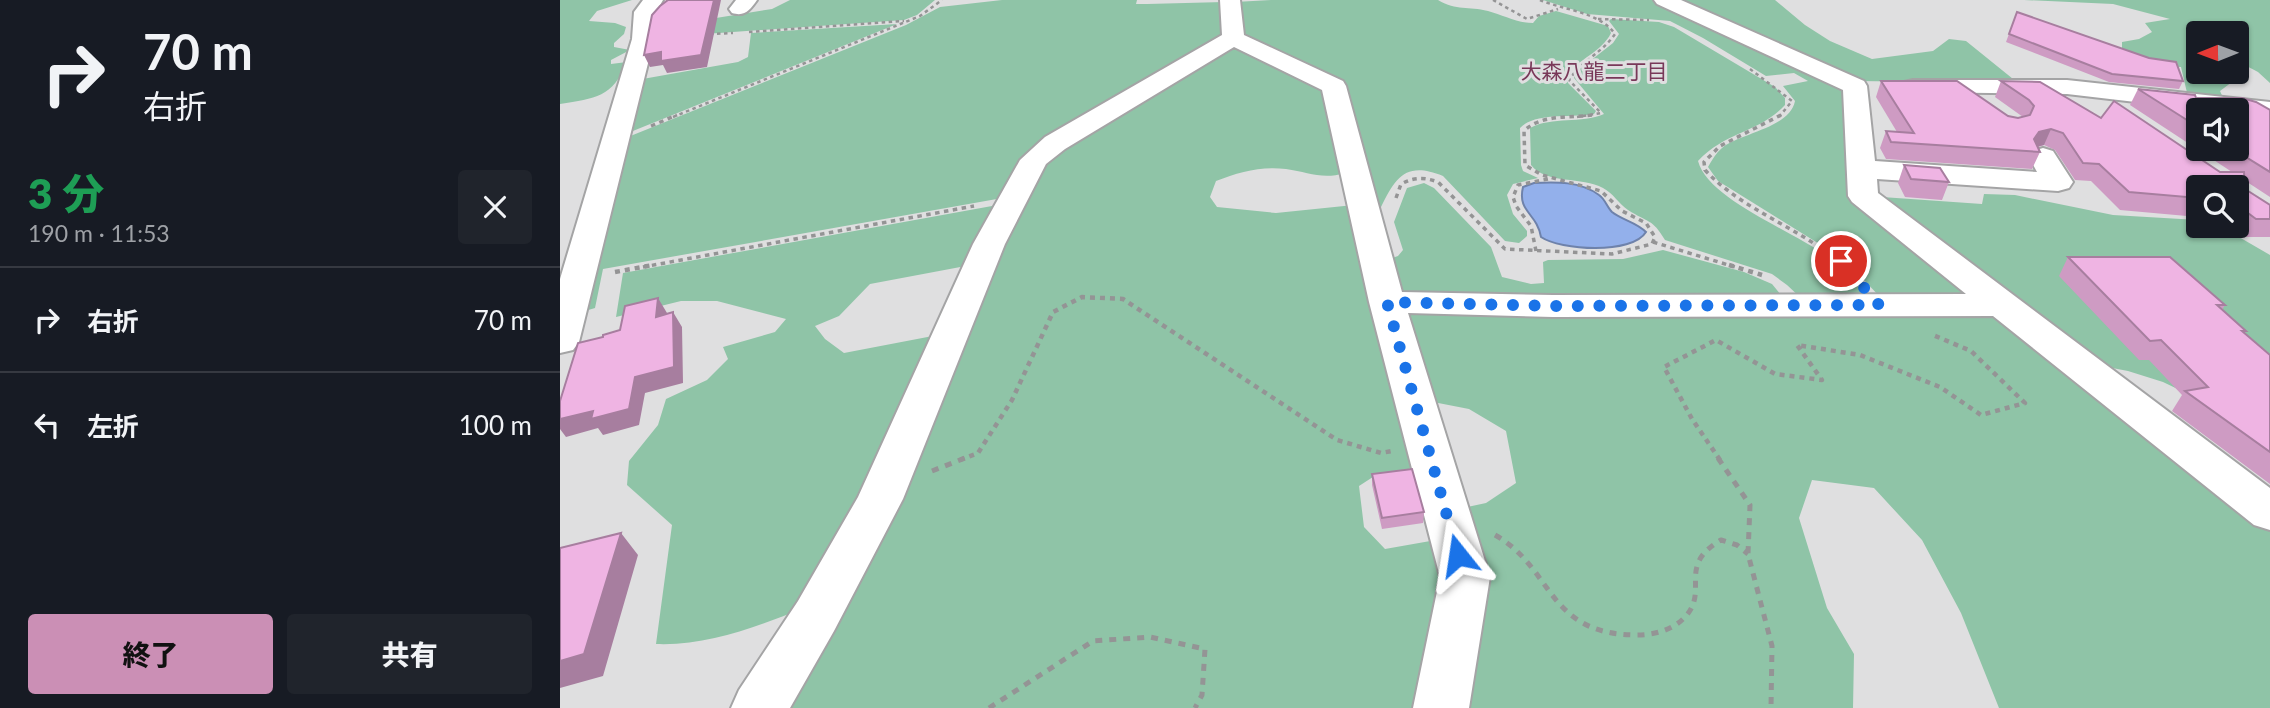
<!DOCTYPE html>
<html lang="ja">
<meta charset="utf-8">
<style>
body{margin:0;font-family:Lato,"Noto Sans JP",sans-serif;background:#20242c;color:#f1f3f6;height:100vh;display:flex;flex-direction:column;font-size:26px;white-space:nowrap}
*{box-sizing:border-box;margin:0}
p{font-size:23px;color:#9ea1a6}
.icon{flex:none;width:38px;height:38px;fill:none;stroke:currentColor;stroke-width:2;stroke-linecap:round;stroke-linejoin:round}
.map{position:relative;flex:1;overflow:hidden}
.sheet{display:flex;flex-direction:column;background:#171b24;width:560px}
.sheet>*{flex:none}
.guide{background:#171b24;color:#f1f3f6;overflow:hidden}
.needle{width:46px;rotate:269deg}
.buttons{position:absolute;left:1626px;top:21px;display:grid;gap:14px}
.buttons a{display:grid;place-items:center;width:63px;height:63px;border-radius:7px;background:#171b24;box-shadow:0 2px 5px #0004;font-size:35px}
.pin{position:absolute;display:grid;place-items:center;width:60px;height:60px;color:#fff;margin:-30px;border:4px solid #fff;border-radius:50%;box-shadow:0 2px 7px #0007}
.me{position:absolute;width:77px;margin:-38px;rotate:345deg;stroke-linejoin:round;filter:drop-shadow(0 0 5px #0008)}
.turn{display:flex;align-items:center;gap:24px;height:147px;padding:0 28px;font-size:32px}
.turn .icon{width:91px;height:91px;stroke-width:2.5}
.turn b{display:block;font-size:49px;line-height:60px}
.round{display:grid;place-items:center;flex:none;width:74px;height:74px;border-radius:7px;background:#20242c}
.headline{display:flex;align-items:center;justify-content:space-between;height:119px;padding:0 28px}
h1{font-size:42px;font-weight:800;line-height:52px;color:#1e9e55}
.cta{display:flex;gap:14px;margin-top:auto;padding:14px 28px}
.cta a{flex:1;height:80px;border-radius:7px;background:#cb8fb5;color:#111;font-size:28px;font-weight:800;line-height:80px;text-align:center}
.cta a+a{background:#20242c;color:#f1f3f6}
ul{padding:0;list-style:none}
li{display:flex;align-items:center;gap:21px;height:105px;padding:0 28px;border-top:2px solid #363941}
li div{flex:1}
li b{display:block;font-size:26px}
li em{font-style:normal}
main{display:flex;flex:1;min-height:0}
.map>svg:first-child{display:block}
.green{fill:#8fc4a7}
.water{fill:#93b0eb;stroke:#6e82ab;stroke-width:2}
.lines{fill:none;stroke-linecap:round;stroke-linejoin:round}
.minor-casing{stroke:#a4a4a5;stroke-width:4}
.path-far3{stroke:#949495;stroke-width:2.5;stroke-dasharray:3.5 3.5;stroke-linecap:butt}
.path-far2{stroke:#949495;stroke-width:3.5;stroke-dasharray:4.5 4.5;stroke-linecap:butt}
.path-far1{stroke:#949495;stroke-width:4.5;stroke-dasharray:5 5;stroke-linecap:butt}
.path{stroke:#949495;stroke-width:5;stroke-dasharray:7 7;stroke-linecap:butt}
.minor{fill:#fff;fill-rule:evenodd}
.wall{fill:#ce9bc3;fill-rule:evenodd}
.shaded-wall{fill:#a77e9f}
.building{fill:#efb4e3;stroke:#a77e9f;stroke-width:2}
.route{stroke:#1a73e8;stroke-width:12;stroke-dasharray:0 21.6}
.labels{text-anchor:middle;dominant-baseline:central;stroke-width:6;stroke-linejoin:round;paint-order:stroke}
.far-neighbourhood-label{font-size:21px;fill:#793859;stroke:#dfdfe0}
</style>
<main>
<section class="sheet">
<div class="guide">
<div class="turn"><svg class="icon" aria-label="right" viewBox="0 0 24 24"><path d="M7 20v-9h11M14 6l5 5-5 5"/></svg><div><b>70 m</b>右折</div></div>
</div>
<div class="headline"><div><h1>3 分</h1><p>190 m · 11:53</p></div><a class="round"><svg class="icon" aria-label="close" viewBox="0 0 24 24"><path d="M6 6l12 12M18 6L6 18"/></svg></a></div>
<ul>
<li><svg class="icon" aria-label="right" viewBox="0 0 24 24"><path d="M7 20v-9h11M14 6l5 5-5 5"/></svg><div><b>右折</b></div><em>70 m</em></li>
<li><svg class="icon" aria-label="left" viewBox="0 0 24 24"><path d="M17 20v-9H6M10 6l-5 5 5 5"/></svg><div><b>左折</b></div><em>100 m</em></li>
</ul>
<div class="cta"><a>終了</a><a>共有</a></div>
</section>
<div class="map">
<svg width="1710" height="708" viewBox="0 0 1710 708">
<rect width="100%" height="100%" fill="#dfdfe0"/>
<path class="green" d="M0 0H72L37 11 29 21 55 23 66 27 64 34 54 43V47L70 50 51 60V64L67 62C52 98 36 98 0 104Z
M230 0H375L357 15 344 20 131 35 156 18 212 9Z
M442 0H577L576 4H587L664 2 667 35 491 141 448 197 43 269 35 308 15 314 63 139 346 25 380 7Z
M711 0H878C897 11 908 6 928 11 943 15 957 23 973 23L979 16 996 11 1048 26 1051 33C1042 52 1018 59 1006 76L1008 83 1036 111 1034 114C1012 118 975 112 960 128L961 165 963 171 978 178 953 184 947 195 953 214 967 231V236L959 243 945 241 883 176C846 161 836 177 821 207L813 206 780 85 682 36 675 2Z
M983 0H1093L1285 87 1290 192 1415 295 1321 298 1285 260 1158 181 1148 167C1152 160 1156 153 1162 148 1180 133 1230 128 1235 101L1223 86 1248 81 1234 73 1206 76 1143 38 1110 21 1027 14Z
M1111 0H1215L1245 25 1270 41 1312 59 1373 51 1389 39 1406 41 1458 83 1296 81Z
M1464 0H1710V83L1698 72 1677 61 1676 33H1638V72H1665L1676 79 1660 91 1665 102 1628 97 1621 67 1596 66 1562 52V42L1579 39 1592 32 1585 23 1610 19 1553 4Z
M1051 19 1099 22 1114 27 1215 87 1225 98V105C1199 133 1166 131 1138 161 1149 202 1243 234 1276 263 1288 273 1298 287 1309 299H1242L1227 285 1212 274 1105 240C1092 218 1088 223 1068 210 1059 204 1053 193 1043 188 1022 176 987 185 971 165L970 128C993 116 1021 124 1044 114L1014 78 1016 72 1053 43 1059 34 1049 21Z
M337 24 63 135 77 80 178 62 188 57 191 33Z
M670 45 766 90 785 173C762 180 748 172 726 169 701 166 679 172 656 181L650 197 657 207 716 213 794 205 854 468 816 475 799 486 804 527 825 549 876 540 884 577 859 708H208L482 160Z
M864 183 874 188 931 247 942 277 971 284 984 283 983 262 988 260 1063 259 1103 250 1184 272 1212 284 1225 300 837 296 829 259 838 256 843 250 834 222 847 188Z
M1424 194 1455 195 1553 215 1638 220V226H1660L1710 255V390L1628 394 1603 382 1568 371 1547 367 1322 197 1422 204Z
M443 204 411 265 310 284 279 316 255 326 265 339 284 353 378 335 244 608C196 627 148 646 96 644L112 525 67 485 69 461 98 425 106 399 147 380 168 359 163 347 215 332 226 319 157 301H121L56 317 63 273Z
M1430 311 1710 528V708H1439L1401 613 1362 540 1314 488 1252 480 1239 518 1267 608 1294 654 1293 708H897L898 509 926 503 956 483 946 431 909 409 868 401 842 312Z"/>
<path class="water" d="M974 183C996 182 1020 181 1039 195 1045 199 1047 207 1052 212 1062 220 1076 222 1086 232 1072 255 1000 250 981 237 977 213 957 212 963 187Z"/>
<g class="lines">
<g class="minor-casing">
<path id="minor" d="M83 0H103L96 12 94 39 19 342 13 350 0 353V279L72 39 74 12Z
M176 0H197C190 10 185 17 172 13L169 9Z
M660 0H680L684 35 783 81 786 86 842 292 993 295 1406 294 1292 202 1288 196 1283 90 1097 4 1094 0H1121L1304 81 1307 86 1315 161 1477 172 1469 157 1473 151 1483 148 1493 151 1513 182 1509 188 1498 191 1317 179 1318 193 1710 488V530L1694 525 1433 316 993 317 848 313 930 577 909 708H853L880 577 809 302 762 90 674 47 505 149 486 164 445 244 343 499 274 631 230 708H171L179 690 238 601 298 497 413 244 460 160 485 137 662 35Z
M1353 80H1507L1710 102V118L1676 114V110H1644L1507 94 1344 92 1341 87 1344 82Z"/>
</g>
<path class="path-far3" d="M933 0 967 19 998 9
M980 0C1003 10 1040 12 1055 34 1042 53 1021 61 1009 80L1041 113 1017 117
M1038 19 1089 20
M189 32 344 21
M150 34 173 33
M1190 69 1232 101 1219 117
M113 117 360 16 382 0"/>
<path class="path-far2" d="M1221 115 1160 146 1144 162 1145 170C1185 213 1242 227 1284 267
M91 126 117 115
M836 198 841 184C854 177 864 177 878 182L945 249 1052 254 1092 244 1095 237 1086 223 1062 211 1041 191 982 175 965 165 964 131C981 114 1010 118 1033 115
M1093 242 1175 267
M976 251 971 226 956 206 953 197 958 185 988 179
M83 267 414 206"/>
<path class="path-far1" d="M1169 265 1202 275
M1282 265 1294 276
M55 272 93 265
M400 460 418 453 452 400 493 312 522 297 563 299 777 440 821 453 832 451
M1160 460 1132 419 1104 367 1156 340 1215 374 1262 380 1237 345 1300 355 1380 387 1421 415 1465 403 1411 351 1373 335"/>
<path class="path" d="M1158 458 1190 505 1188 554 1212 646 1211 708
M372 471 405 458
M935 535C994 568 986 635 1077 635 1094 635 1113 630 1125 617 1150 590 1116 566 1161 540L1177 545 1188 554
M429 708 533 641 590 637 645 649 642 695 635 708"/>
<use href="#minor" class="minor"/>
</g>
<path class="wall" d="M1457 12 1623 81 1619 89 1549 82 1446 42Z
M1321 81 1448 116 1458 118 1463 117 1435 97 1441 81 1541 118 1660 172H1672L1570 105 1578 89 1710 110V197L1684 180 1685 189 1710 205V237H1685L1671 226H1676V187H1638V217L1560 210 1531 181 1515 180 1495 150 1484 145 1478 147 1480 152 1472 169 1326 159 1320 148 1326 131 1337 132 1316 97ZM1638 110 1676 149H1638Z
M1344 165 1389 182 1382 200 1345 197 1338 183Z
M1508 257 1665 305 1662 310 1686 331 1685 333 1710 355V484L1612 411 1622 395 1589 360H1579L1499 276Z
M812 474 864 512 863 523 822 529 812 485Z"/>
<path class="shaded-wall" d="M154 0H161L147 67 107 73 103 65 90 67 84 55Z
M1491 129 1484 145 1472 148 1474 139 1479 132Z
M98 298 107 313 105 332 96 317Z
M113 312 122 327 123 383 85 393 79 425 43 435 38 428 6 437 0 429V419L75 377Z
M61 533 78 555 43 676 0 688V661Z"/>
<path class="building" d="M108 0H154L141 55 101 61V52L84 55 92 15 100 6Z
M1457 12 1589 58 1616 62 1623 81 1552 74 1449 34Z
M1321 81H1397L1448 116 1458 118 1470 115 1474 106 1469 100 1441 81 1480 82 1541 118 1554 101 1660 172H1684L1685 189 1710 205V219H1696L1676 204V187H1638V198L1569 192 1539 164 1523 163 1503 133 1491 129 1479 132 1474 139 1480 152 1331 142 1326 131 1354 133Z
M1578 89 1635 95 1636 98H1682L1696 102 1710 110V172L1673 149H1676V110H1638V127Z
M1344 165 1380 168 1389 182 1351 179Z
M1508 257H1610L1665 305H1657L1686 331H1682L1710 355V452L1625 391 1648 387 1601 340 1590 341Z
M98 298 96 317 113 312 114 367 75 377 69 409 31 419 33 411 0 419V401L18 343 43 337V335L60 330 65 306Z
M852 469 864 512 822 518 812 474Z
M61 533 24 654 0 661V548Z"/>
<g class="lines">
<path class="route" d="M898 555 827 302 993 306 1319 305 1281 261"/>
</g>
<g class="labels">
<g class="far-neighbourhood-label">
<text x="1034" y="70">大森八龍二丁目</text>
</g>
</g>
</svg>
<div class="buttons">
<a><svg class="needle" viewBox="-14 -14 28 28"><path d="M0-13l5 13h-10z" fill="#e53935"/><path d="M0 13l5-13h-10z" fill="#9ea1a6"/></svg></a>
<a><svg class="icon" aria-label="sound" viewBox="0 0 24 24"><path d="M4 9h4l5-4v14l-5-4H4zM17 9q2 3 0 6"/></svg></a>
<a><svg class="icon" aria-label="search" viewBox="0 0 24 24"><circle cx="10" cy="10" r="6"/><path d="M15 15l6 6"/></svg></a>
</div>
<div class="pin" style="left:1281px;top:261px;background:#d93025"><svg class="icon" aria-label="arrive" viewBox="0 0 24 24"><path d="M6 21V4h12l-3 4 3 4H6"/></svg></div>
<svg class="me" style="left:898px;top:555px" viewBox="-20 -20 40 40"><path d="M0-17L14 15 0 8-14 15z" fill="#1a73e8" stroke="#fff" stroke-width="4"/></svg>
</div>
</main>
